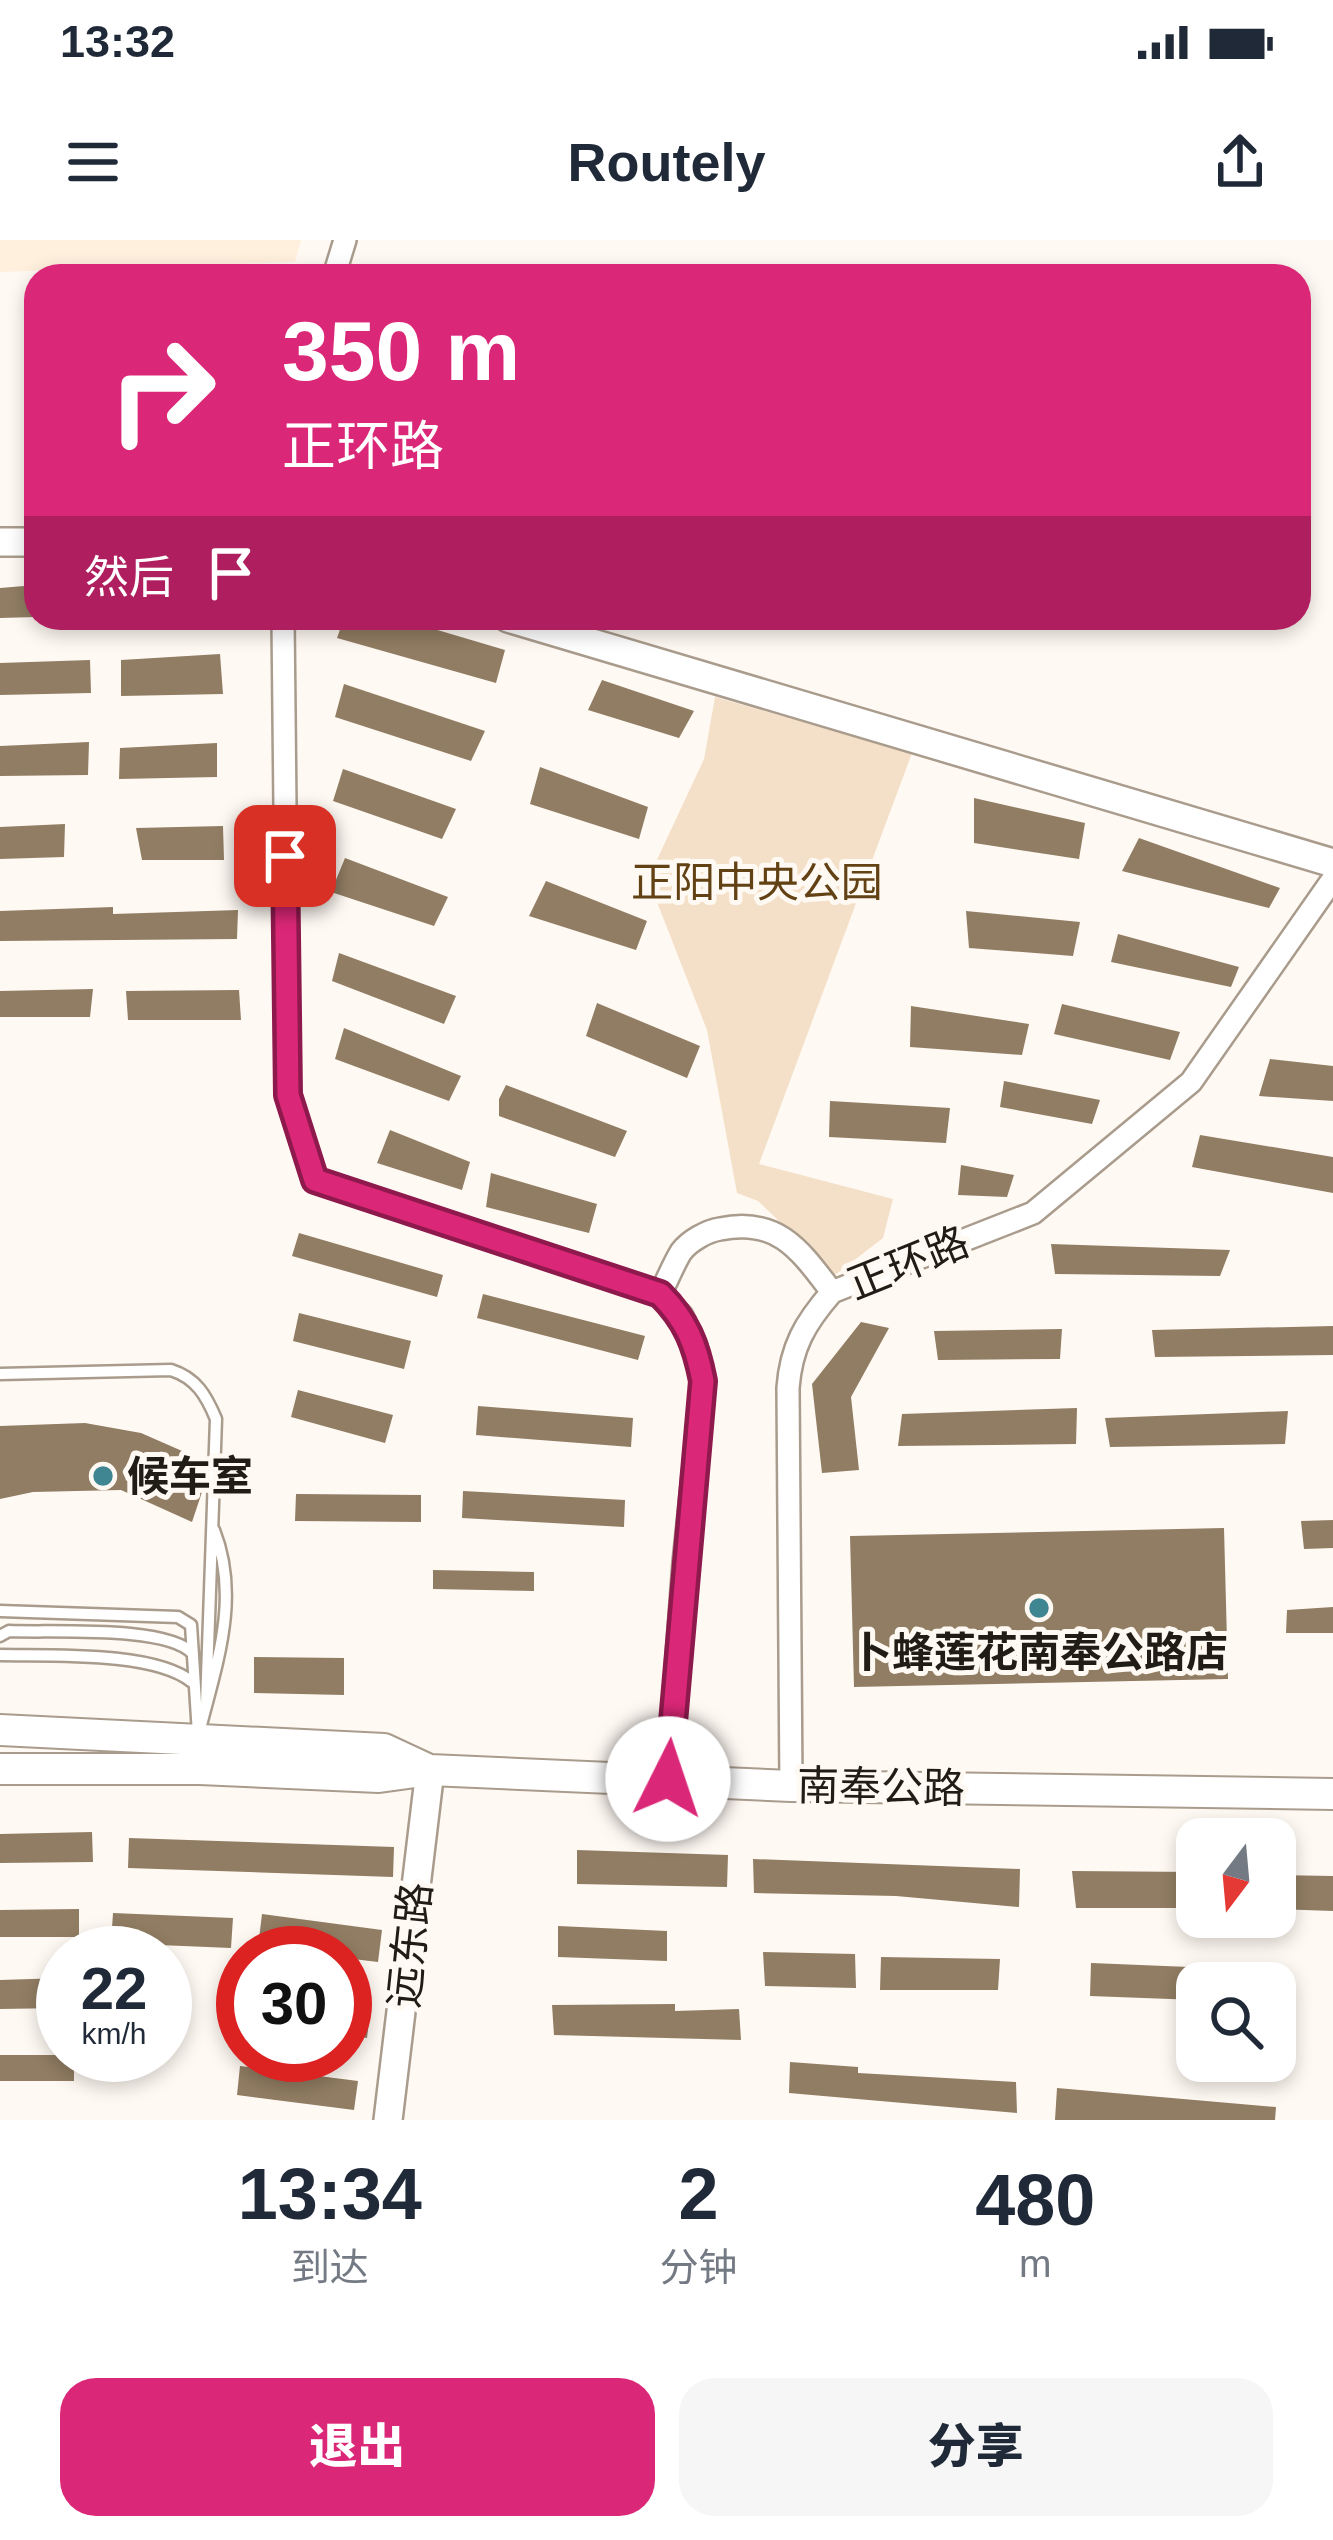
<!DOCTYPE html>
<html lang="zh">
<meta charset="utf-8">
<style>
body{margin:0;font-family:Arial,"Noto Sans SC",sans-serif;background:#f6f6f7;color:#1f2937;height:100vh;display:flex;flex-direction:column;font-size:45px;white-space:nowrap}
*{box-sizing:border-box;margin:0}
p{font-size:39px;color:#747a83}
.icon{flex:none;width:66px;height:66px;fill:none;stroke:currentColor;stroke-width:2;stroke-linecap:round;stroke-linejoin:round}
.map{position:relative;height:1880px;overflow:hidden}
.panel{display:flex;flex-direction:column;background:#fff;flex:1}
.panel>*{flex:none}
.guide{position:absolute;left:24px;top:24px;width:1287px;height:366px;border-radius:36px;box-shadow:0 6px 18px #0003;background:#db2777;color:#fff;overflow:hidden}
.needle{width:78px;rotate:196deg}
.fabs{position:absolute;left:1176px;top:1578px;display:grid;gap:24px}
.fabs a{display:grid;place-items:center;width:120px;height:120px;border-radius:24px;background:#fff;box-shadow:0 6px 18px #0003;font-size:60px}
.speed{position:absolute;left:36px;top:1686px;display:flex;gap:24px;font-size:60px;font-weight:700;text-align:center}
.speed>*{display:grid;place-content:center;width:156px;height:156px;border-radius:50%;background:#fff;box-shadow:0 6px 18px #0003;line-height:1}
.speed small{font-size:30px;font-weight:400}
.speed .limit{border:18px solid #d22;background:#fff;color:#111}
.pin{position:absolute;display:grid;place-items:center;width:102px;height:102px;color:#fff;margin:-51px;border-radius:24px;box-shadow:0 6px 18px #0006}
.me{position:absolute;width:132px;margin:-66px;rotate:4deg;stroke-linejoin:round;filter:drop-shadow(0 0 9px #0008)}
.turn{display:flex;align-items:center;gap:42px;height:252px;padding:0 60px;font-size:54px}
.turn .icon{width:156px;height:156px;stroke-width:2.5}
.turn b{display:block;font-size:84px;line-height:102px}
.then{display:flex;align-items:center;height:114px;padding:0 60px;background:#0003;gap:24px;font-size:45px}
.eta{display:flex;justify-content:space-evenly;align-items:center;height:204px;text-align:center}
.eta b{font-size:72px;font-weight:800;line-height:84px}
.cta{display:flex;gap:24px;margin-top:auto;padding:24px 60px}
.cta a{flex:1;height:138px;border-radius:36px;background:#db2777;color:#fff;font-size:48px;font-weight:800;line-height:138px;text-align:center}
.cta a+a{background:#f6f6f7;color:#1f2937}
.status{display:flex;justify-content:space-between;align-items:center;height:84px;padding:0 60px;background:#fff;direction:ltr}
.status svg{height:33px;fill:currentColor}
header{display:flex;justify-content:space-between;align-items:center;height:156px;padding:0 60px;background:#fff;font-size:54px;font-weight:800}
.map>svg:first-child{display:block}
.built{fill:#fff0de}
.green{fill:#f4e0c8}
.building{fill:#917d63}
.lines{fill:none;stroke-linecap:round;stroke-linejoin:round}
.lane-casing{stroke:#a99c8d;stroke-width:15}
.street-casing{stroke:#a99c8d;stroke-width:26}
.secondary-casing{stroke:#a99c8d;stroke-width:32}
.primary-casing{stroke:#a99c8d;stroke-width:34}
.lane{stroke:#fff;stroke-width:10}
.street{stroke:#fff;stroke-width:21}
.secondary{stroke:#fff;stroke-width:27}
.primary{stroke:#fff;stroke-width:30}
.route-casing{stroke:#8e194d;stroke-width:30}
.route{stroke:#db2777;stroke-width:21}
.poi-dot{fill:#408692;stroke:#fff9f3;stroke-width:4.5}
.labels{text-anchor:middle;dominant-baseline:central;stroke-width:10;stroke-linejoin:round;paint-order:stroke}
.park-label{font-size:42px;fill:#624214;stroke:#fff9f3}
.street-label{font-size:42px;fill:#201c16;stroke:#fff9f3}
.poi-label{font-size:42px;font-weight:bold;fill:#201c16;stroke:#fff9f3;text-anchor:start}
</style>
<div class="status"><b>13:32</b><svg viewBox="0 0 49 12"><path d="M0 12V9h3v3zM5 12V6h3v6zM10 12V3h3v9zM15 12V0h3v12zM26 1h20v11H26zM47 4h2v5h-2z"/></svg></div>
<header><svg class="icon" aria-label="menu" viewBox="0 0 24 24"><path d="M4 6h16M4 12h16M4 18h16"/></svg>Routely<svg class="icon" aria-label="share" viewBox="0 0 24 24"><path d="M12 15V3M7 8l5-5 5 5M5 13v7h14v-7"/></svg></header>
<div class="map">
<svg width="1333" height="1880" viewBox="0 0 1333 1880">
<rect width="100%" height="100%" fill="#fff9f3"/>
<path class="built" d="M0 0H301L295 22 0 32Z"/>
<path class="green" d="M715 457 912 513 759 924 893 959 883 998 835 1035 758 961 737 953 707 790 648 639 704 519Z"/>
<path class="building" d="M36 345V377L0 378V348Z
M344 378H397L505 410 496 443 337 398Z
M220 414 223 454 121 456V420Z
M90 420 91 453 0 455V423Z
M602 440 694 471 679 498 588 470Z
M344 444 485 491 471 521 335 477Z
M89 502 88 535 0 536V506Z
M217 503V537L119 539 120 508Z
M540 527 648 567 639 599 530 564Z
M343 529 456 569 442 599 333 561Z
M974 558 1085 583 1079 619 974 603Z
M65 584 64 617 0 619V587Z
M223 586 224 620H142L136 588Z
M1139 598 1280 648 1269 668 1122 631Z
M345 618 448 657 434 686 331 652Z
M546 641 647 681 636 710 529 676Z
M113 667V674L238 670 237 699 0 701V671Z
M966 671 1080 682 1073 716 969 708Z
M1118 694 1239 727 1231 747 1111 722Z
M339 713 456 756 444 784 332 741Z
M93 749 90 777H0V751Z
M239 750 241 780H128L126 751Z
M597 763 700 806 687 838 586 796Z
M1062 764 1180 792 1170 820 1054 794Z
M911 766 1029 784 1022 815 910 807Z
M344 788 461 836 449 861 335 819Z
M1270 819 1333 826V861L1259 856Z
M1004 841 1100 860 1092 884 1000 867Z
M506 845 627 891 615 917 499 876V859Z
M830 861 950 868 946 903 829 897Z
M390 890 470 922 462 950 377 923Z
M1200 895 1333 917V953L1192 927Z
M961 925 1014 935 1007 957 958 955Z
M491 933 597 964 589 993 486 967Z
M299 993 443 1035 437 1057 292 1016Z
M1051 1004 1230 1010 1220 1036 1055 1034Z
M483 1054 645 1096 638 1120 477 1078Z
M299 1073 411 1101 404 1129 293 1101Z
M861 1082 889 1088 851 1157 859 1230 822 1233 812 1144Z
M1333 1086V1115L1155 1117 1152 1090Z
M1062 1089 1060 1119 938 1120 934 1091Z
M298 1150 393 1175 385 1203 291 1177Z
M478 1166 633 1178 631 1207 476 1195Z
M1077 1168 1076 1204 898 1206 902 1174Z
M1288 1171 1285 1204 1110 1207 1105 1178Z
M85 1183 141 1193 205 1221 204 1246 192 1282 121 1250 33 1252 0 1259V1186Z
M463 1251 625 1260 624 1287 462 1278Z
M296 1254 421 1255V1282L295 1281Z
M1333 1280V1308L1304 1309 1301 1281Z
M1224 1288 1228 1439 854 1447 850 1296Z
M433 1330 534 1332V1351L433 1349Z
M1333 1367V1393H1286L1287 1370Z
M254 1417 344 1418V1455L254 1453Z
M92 1592 93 1622 0 1623V1594Z
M129 1598 394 1607 393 1637 128 1628Z
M577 1610 728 1615 727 1647 577 1644Z
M753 1619 1020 1629 1019 1667 896 1656 754 1653Z
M1072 1631 1197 1632V1668H1076Z
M1275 1635 1333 1636V1671L1275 1669Z
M79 1669V1697H0V1670Z
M113 1673 233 1678 231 1708 111 1703Z
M262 1674 382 1690 378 1722 345 1718V1713L258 1707Z
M558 1686 667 1691V1721L558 1717Z
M763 1712 855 1714 856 1748 765 1746Z
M881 1717 1000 1719 998 1750H880Z
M1091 1723 1214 1728 1212 1743H1197V1760L1090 1756Z
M63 1738V1768L0 1769V1740Z
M345 1762 371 1766 367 1798 345 1795Z
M675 1764V1771L739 1769 741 1800 554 1795 552 1765Z
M0 1815H74V1841H0Z
M790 1822 858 1827V1833L1016 1842 1017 1873 789 1853Z
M240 1826 358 1841 354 1870 237 1855Z
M1057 1848 1276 1867 1275 1880H1055Z"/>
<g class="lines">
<g class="lane-casing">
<path id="lane" d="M0 1134 171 1130C196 1138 206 1155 216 1179L206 1465
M0 1371 178 1377 191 1385 198 1494
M0 1396 9 1391C50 1393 168 1385 193 1414
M0 1415C49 1416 155 1411 192 1442
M199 1493C216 1425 241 1358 214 1290"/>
</g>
<g class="street-casing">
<path id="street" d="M334 36 345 0
M283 378 288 855 315 941 660 1054 682 1076 696 1106 703 1141 684 1322 668 1539
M660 1054C667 1041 673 1025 681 1012 689 1001 707 991 720 989 778 977 800 1010 832 1052
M791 1546 788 1148C791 1107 805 1083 832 1052L1033 973 1191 842 1333 639"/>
</g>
<g class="secondary-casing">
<path id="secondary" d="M0 302H36
M508 378 1333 623
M388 1880 430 1530"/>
</g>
<g class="primary-casing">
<path id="primary" d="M0 1490 384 1509 427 1529
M0 1529H200L379 1537 430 1530 791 1546 1333 1554"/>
</g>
<use href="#lane" class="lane"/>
<use href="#street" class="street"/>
<use href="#secondary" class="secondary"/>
<use href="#primary" class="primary"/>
</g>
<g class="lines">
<g class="route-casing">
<path id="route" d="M285 616 288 855 315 940 660 1054C687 1081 696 1105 703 1141L668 1539"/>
</g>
<use href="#route" class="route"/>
</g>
<g class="poi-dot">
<circle cx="103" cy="1236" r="12"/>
<circle cx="1039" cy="1368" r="12"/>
</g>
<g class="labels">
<g class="park-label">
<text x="757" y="642">正阳中央公园</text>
</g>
<g class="street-label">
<text transform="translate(908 1023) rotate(-22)">正环路</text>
<text transform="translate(881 1547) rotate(1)">南奉公路</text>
<text transform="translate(410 1705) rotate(-84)">远东路</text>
</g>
<g class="poi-label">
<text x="127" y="1236">候车室</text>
<text x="1039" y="1412" text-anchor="middle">卜蜂莲花南奉公路店</text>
</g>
</g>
</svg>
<div class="fabs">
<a><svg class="needle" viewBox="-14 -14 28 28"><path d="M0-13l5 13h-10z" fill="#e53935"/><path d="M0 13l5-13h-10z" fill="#747a83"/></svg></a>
<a><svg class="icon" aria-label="search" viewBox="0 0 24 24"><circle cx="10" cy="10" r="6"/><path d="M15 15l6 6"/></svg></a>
</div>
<div class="speed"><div>22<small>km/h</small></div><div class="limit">30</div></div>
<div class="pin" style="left:285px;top:616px;background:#d93025"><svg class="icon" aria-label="arrive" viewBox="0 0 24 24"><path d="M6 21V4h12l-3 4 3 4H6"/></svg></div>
<svg class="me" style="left:668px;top:1539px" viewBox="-20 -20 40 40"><circle r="19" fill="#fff"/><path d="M0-13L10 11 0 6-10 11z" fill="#db2777"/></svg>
<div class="guide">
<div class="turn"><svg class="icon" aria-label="right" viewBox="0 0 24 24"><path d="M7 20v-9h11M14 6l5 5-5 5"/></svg><div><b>350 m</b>正环路</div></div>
<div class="then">然后<svg class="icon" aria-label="arrive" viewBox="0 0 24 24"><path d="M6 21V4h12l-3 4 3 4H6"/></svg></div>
</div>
</div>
<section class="panel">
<div class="eta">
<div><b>13:34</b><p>到达</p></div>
<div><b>2</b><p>分钟</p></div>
<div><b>480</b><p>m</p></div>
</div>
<div class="cta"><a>退出</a><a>分享</a></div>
</section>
